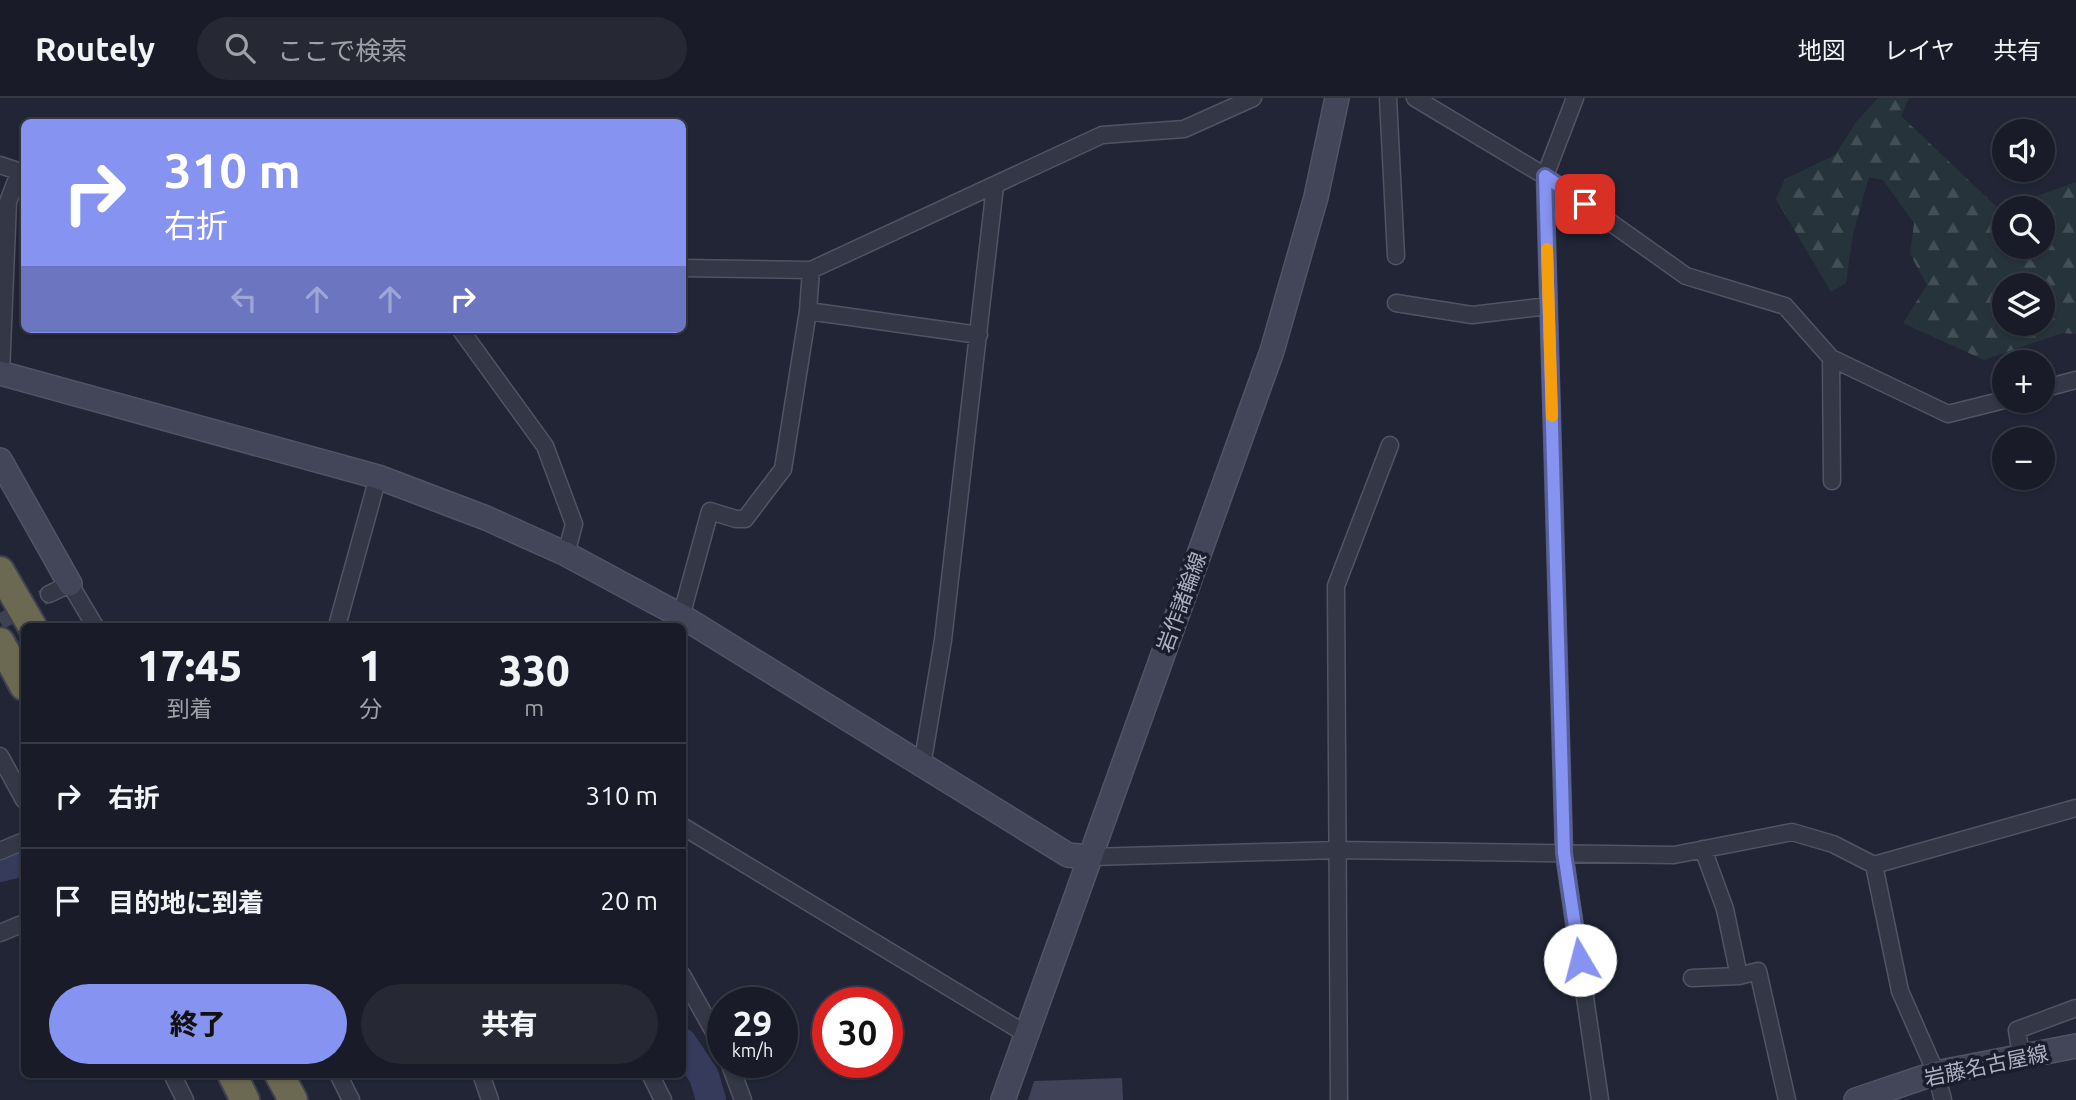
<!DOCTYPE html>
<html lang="ja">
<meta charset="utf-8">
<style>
body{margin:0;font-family:Ubuntu,"Noto Sans JP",sans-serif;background:#262934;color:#f1f3f6;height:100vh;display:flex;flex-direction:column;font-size:26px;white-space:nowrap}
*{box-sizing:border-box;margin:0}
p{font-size:23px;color:#9fa1a8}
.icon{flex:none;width:38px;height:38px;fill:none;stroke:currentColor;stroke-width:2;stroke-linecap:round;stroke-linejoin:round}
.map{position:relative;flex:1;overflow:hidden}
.sheet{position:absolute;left:21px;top:525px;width:665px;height:455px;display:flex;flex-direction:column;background:#191c28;border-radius:10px;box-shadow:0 2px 5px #0004,0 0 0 2px #373a45}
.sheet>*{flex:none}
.guide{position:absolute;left:21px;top:21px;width:665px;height:214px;border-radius:10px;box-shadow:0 2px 5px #0004,0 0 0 2px #373a45;background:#8693f1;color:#fff;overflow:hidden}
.tools{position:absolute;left:1992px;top:21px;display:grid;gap:14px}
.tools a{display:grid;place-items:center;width:63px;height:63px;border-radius:50%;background:#191c28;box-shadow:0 2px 5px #0004,0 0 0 2px #373a45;font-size:35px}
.speed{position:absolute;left:707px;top:889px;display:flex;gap:14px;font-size:35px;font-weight:700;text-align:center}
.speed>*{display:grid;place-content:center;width:91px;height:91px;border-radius:50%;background:#191c28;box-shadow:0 2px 5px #0004,0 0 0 2px #373a45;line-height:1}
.speed small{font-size:18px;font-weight:400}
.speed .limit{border:10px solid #d22;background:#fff;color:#111}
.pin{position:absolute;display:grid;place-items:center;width:60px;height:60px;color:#fff;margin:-30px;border-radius:14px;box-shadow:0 4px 10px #0006}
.me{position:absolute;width:77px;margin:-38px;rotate:352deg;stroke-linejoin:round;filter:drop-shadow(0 0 5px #0008)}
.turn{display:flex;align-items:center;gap:24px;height:147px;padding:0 28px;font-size:32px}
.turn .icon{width:91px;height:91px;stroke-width:2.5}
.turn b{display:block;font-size:49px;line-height:60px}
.lanes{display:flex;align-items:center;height:66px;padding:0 28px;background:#0003;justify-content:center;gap:35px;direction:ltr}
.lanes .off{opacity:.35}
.eta{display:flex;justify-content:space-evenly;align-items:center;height:119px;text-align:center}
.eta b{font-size:42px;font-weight:800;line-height:49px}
.cta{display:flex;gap:14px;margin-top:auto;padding:14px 28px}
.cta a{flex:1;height:80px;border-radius:42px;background:#8693f1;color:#111;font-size:28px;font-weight:800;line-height:80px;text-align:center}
.cta a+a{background:#262934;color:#f1f3f6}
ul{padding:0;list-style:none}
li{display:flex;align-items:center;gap:21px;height:105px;padding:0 28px;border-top:2px solid #373a45}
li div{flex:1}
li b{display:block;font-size:26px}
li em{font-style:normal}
header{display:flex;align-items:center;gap:42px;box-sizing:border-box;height:98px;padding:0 35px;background:#191c28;border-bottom:2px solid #373a45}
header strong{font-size:33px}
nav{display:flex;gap:38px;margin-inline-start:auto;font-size:24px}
.search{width:490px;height:63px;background:#262934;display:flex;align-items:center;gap:18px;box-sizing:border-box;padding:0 24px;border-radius:38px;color:#9fa1a8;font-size:26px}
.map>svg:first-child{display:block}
.forest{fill:url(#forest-firs);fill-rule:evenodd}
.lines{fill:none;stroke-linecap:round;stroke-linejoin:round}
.river{stroke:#363b5c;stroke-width:30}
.building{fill:#404357}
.street-tunnel{stroke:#3d4152;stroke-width:16;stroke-dasharray:16 8;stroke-linecap:butt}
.street-casing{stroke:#525464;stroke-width:19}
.secondary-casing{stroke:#525464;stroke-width:26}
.highway-casing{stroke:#3f4151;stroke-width:32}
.street{stroke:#343746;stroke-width:16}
.secondary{stroke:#434559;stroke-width:23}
.highway{stroke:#6c6952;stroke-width:28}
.route-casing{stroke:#57609d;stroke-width:18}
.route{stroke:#8693f1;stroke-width:12}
.slow{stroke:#f59e0b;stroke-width:12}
.labels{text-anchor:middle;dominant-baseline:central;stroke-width:7;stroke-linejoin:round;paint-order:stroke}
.street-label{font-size:21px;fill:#afb1c3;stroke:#1a1d2b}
</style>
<header>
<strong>Routely</strong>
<div class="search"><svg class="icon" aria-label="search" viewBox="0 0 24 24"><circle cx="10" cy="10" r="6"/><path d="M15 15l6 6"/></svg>ここで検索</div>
<nav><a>地図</a><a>レイヤ</a><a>共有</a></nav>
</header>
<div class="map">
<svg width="2076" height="1002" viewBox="0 0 2076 1002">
<defs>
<pattern id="forest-firs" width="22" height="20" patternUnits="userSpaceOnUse" patternTransform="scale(1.75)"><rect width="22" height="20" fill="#26333a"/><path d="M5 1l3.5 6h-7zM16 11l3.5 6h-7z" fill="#434e55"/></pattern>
</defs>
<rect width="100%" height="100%" fill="#212536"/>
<path class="forest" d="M1878 0H1909L1901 18 1999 111 2076 84V236L2062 235 1984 262 1903 225 1927 187 1910 156 1914 125 1883 82 1869 79 1853 136 1846 185 1831 194 1776 101 1785 81 1835 57 1856 24ZM2042 110V149H2004V110ZM2042 187V226H2004V187Z"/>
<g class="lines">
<path class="river" d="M0 769 24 763
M682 945 704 978 711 1002"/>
</g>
<path class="building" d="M1122 980 1123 1002H1028L1034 983Z"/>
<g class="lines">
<path class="street-tunnel" d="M0 524 49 496"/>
<g class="street-casing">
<path id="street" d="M1388 0 1396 158
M1415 0 1545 78 1686 178 1785 208 1831 260 1948 316 2004 302
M1575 0 1545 78 1564 755 1600 1002
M0 67 24 75
M682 170 811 172 1102 37 1184 31 1253 0
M1396 205 1472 217 1548 208
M808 213 979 237
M460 231 545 348 574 426 566 456
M1831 260 1832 383
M1 275 8 104 19 75
M2042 291 2076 282
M49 496 70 486 95 528
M679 526 710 413 736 421H745L783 371 808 213 811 172
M337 528 378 379
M0 658 24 702
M922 668 943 542 995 88
M682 728 1026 936
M1703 751 1725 811 1739 878
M0 753 24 743
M1090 759 1337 752 1674 757 1792 734 1833 746 1874 767 2076 710
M1874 767 1900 893 1936 975 1943 1002
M0 835 24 825
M682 877 723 950
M1692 880 1739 878 1758 873 1787 1002
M2021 958 2017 932 2076 910
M729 964 743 1002
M172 976 185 1002
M338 976 351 1002
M481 976 490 1002
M650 976 663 1002
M1339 1002 1336 488 1390 347"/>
</g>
<g class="secondary-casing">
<path id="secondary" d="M0 275 378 379 486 420 566 456 683 519 1068 757 1090 759
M0 362 70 486
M1003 1002 1272 253 1316 99 1337 0
M1856 1002 1936 975 2076 948"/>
</g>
<g class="highway-casing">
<path id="highway" d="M0 473 32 528
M0 544 24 588
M232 976 245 1002
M279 976 293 1002"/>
</g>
<use href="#street" class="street"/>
<use href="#secondary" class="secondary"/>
<use href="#highway" class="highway"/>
</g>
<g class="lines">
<g class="route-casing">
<path id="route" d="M1580 862 1564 755 1545 78 1585 106"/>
</g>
<use href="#route" class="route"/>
<path class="slow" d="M1547 151 1552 318"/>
</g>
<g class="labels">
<g class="street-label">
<text transform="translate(1181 504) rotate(-70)">岩作諸輪線</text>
<text transform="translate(1986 967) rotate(-12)">岩藤名古屋線</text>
</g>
</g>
</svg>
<div class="tools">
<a><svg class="icon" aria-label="sound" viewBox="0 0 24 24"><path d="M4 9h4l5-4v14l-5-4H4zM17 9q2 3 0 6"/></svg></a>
<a><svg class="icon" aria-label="search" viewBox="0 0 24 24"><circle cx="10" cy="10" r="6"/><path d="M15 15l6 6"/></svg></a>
<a><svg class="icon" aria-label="layers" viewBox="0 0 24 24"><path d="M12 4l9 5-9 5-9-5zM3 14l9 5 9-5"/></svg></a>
<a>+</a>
<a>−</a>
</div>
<div class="speed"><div>29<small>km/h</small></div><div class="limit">30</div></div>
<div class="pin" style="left:1585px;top:106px;background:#d93025"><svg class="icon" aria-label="arrive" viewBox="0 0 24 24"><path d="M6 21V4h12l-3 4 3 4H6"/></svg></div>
<svg class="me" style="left:1580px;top:862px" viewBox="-20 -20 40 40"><circle r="19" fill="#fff"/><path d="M0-13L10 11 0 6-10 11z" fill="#8693f1"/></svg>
<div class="guide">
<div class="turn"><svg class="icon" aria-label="right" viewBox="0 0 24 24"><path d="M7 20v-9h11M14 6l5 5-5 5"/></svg><div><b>310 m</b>右折</div></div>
<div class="lanes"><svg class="icon off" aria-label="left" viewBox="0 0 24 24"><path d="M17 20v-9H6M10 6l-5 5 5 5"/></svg><svg class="icon off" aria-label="ahead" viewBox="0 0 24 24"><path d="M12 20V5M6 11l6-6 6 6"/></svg><svg class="icon off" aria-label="ahead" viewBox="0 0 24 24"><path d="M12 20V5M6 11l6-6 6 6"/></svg><svg class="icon" aria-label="right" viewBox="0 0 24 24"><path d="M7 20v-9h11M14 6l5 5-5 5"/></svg></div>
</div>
<section class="sheet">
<div class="eta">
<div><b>17:45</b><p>到着</p></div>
<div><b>1</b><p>分</p></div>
<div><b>330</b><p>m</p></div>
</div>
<ul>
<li><svg class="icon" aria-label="right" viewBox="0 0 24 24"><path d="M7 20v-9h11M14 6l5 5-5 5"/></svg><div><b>右折</b></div><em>310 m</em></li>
<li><svg class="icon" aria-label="arrive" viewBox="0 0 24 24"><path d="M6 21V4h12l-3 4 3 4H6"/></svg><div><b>目的地に到着</b></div><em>20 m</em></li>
</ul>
<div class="cta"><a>終了</a><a>共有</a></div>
</section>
</div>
